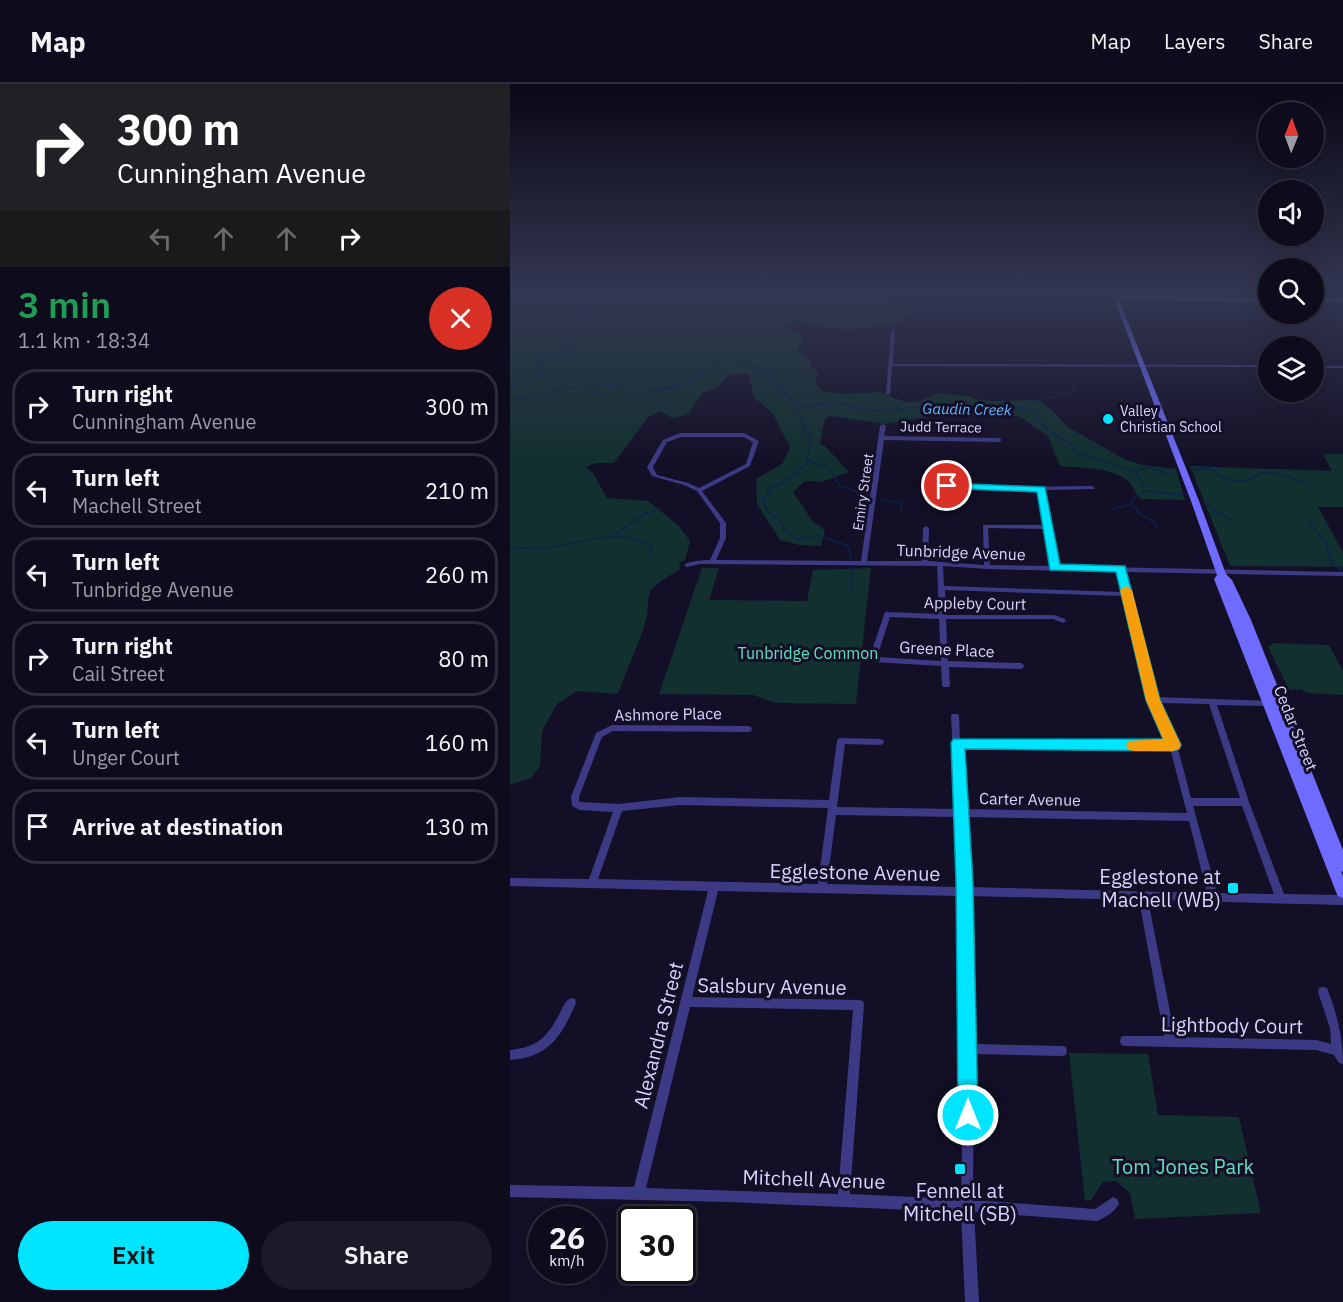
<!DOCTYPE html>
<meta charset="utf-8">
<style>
body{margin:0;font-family:"IBM Plex Sans",sans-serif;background:#1c1929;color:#f1f3f6;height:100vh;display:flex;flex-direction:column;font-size:22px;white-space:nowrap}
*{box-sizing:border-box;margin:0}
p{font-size:20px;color:#9b9ba3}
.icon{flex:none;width:33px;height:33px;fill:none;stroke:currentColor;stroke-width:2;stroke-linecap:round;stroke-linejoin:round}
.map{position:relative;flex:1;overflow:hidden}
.side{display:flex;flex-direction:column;background:#0e0b1c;width:510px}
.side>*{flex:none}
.banner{background:#202124;color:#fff;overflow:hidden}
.needle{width:39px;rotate:1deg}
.controls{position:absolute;left:748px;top:18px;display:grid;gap:12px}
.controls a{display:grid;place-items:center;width:66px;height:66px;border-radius:50%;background:#0e0b1c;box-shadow:0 6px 24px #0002,0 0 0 2px #2e2b3b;font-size:30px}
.speed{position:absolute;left:18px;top:1122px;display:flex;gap:12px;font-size:30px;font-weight:700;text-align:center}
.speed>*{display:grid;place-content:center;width:78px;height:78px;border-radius:50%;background:#0e0b1c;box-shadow:0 6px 24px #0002,0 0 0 2px #2e2b3b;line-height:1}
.speed small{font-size:15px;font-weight:400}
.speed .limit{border:3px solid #111;border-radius:9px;background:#fff;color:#111}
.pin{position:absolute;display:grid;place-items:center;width:51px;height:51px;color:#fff;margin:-26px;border:3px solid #fff;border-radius:50%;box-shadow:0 2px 6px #0007}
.me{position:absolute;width:66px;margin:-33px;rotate:0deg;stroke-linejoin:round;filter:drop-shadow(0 0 4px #0008)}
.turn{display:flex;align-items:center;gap:21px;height:126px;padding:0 18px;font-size:27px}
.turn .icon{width:78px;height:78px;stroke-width:2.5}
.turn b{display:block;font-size:42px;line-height:51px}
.lanes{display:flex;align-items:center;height:57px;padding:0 18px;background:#0003;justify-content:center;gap:30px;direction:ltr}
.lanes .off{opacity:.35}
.round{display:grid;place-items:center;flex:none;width:63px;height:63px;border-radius:32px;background:#1c1929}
.overview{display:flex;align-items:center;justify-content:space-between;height:102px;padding:0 18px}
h1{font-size:36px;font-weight:600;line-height:45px;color:#1e9e55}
.cta{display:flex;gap:12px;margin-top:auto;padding:12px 18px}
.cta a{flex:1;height:69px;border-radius:36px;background:#00e5ff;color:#111;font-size:24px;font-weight:600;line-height:69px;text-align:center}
.cta a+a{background:#1c1929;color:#f1f3f6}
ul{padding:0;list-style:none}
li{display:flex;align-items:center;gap:18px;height:75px;margin:0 12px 9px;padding:0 6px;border:3px solid #2e2b3b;border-radius:24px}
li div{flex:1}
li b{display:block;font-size:22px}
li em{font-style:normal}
header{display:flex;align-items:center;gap:36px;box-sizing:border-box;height:84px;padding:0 30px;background:#0e0b1c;border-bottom:2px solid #2e2b3b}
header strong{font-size:28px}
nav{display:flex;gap:33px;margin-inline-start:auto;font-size:21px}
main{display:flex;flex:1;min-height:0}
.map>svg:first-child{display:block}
.green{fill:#12302f}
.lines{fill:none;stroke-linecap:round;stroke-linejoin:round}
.stream-far1{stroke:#0c2248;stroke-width:1.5}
.stream{stroke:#0c2248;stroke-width:2}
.street{fill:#3d3a85;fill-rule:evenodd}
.secondary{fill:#6f6bff;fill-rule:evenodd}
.route{fill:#00e5ff;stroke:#0095a6;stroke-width:1.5}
.slow{fill:#f59e0b}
.poi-dot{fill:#00e5ff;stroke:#130f26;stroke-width:2}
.labels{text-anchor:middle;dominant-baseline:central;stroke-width:6;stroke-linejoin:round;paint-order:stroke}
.far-poi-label{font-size:14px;fill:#d9d4ff;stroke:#130f26;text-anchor:start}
.far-street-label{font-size:14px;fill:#d9d4ff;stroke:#130f26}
.far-water-label{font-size:15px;font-style:italic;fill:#62b6ff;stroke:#130f26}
.street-label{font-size:16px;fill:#d9d4ff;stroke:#130f26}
.park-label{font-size:16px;fill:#5fe0c0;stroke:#130f26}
.near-street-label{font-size:20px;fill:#d9d4ff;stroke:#130f26}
.near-poi-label{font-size:20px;fill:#d9d4ff;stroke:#130f26;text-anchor:end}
.near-park-label{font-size:20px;fill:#5fe0c0;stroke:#130f26}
</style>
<header>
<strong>Map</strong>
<nav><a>Map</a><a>Layers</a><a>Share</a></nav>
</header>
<main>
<section class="side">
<div class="banner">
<div class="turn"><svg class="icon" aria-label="right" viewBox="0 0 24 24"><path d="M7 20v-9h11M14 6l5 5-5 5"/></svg><div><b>300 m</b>Cunningham Avenue</div></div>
<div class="lanes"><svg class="icon off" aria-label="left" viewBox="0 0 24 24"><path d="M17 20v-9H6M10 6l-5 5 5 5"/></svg><svg class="icon off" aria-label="ahead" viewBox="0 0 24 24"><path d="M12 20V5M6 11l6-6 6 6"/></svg><svg class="icon off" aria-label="ahead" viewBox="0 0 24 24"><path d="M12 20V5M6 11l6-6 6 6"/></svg><svg class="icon" aria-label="right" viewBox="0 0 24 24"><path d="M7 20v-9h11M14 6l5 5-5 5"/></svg></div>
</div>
<div class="overview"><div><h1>3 min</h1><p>1.1 km · 18:34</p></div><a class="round" style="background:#d93025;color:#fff"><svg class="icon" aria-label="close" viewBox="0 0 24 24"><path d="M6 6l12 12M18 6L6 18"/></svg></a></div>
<ul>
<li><svg class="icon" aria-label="right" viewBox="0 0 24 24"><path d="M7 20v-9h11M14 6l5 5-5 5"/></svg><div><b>Turn right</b><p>Cunningham Avenue</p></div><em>300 m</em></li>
<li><svg class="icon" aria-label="left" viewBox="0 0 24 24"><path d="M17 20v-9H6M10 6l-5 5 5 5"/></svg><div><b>Turn left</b><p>Machell Street</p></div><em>210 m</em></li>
<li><svg class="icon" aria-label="left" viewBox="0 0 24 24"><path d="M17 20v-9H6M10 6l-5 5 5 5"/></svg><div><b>Turn left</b><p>Tunbridge Avenue</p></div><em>260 m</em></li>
<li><svg class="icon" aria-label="right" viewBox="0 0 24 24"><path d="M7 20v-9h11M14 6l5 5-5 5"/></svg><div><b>Turn right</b><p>Cail Street</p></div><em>80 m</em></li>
<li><svg class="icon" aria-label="left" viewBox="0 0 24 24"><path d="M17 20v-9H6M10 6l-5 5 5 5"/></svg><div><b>Turn left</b><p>Unger Court</p></div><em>160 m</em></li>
<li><svg class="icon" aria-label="arrive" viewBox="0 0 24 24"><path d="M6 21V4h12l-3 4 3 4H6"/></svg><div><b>Arrive at destination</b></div><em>130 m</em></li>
</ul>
<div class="cta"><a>Exit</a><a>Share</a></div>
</section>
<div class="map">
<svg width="833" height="1218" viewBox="0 0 833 1218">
<rect width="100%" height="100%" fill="#130f26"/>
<path class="green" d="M0 209H386L382 214 384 220 400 228 392 236 381 241 341 245 316 244 289 235 273 242 294 254 286 267 299 274 301 282 309 288 305 297 311 306 330 310 370 308 395 318 411 317 427 309 459 312 465 315 481 317 529 316 545 329 556 342 616 376 633 381 666 385 675 416 631 415C626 410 624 404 620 399 606 383 569 384 550 382L538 352 509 332H423L374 340 321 332 315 335 310 360 315 362 339 388 311 398 295 397 283 408 303 438 315 446 311 462 289 461 270 456 247 420 246 395 273 379 280 363 263 330 243 312 239 289 220 291 206 304 192 309 177 331 162 334 151 327 138 333 104 379H86L76 383 83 389 97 414 138 417 168 441 180 457 175 476 169 479 170 485C162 491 150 496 143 504 136 511 139 522 137 531 131 558 117 583 108 610L67 607 47 620 32 647 30 682 21 694 0 701Z
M813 370H833V423H808L833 468V483L720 482 680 382 822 387Z
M192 484H209L199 516 297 517 303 486 361 484 346 620 266 619 243 611 149 610Z
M763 559 819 561 833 587V611L797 609 791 605 779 606 758 563Z
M559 969 638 970 648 1031 729 1033 751 1129 625 1135 620 1109 606 1097 593 1098 581 1116 575 1117Z"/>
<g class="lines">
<path class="stream-far1" d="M214 209H228
M0 305C8 295 23 297 30 286L25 279 61 264 58 256 49 254V249L75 229 65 227 67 224 99 213 93 209
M0 316 33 311 56 303 83 306 94 301H111L117 310C131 308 172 304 182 298 191 293 194 283 206 278 225 269 263 286 269 306 279 312 286 320 297 324L307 320 320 321 329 318 350 325 367 327 423 322 507 324 523 328 537 346 560 359 566 368 625 388 634 402
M287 320V327L291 331 292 340 296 342 295 345 301 357 297 373 300 377 280 394 258 406V411L252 413C254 426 263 432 273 439L274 446 287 455 308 451 338 462 341 475
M510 323 563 307 564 300 576 294
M300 377 319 384 330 402 361 412
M681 386 700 384C712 396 728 402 744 393 751 390 745 390 752 389 762 387 789 395 797 401
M626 387 639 383 662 391
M637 407 673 411
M373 416 391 419 392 428
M622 419 629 429 645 439 646 444
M696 421 721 436
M601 426 621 420 624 414 636 406
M799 438 816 459 821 475
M104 451 133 431 150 424
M0 465C12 463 25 465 37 464 73 460 107 442 141 462V469"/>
<path class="stream" d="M820 474 822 480 831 485
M341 485 343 495 341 505"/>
<path class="street" d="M511 209H517L506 214H430L428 213 430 212H505Z
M743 209H747L751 216H749Z
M383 245 385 246 383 280 759 281V283L382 282 380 310 378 311 376 310 381 246Z
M804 282H833V284H804Z
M373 340 376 342 374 352 489 354 492 356 489 358 374 356 357 477H412L413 444 416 442 419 444 418 477 474 481 473 441H535L529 406 500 407 417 403 415 402V400L500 403 582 402 585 404 584 405 535 406 547 482 833 488V492L615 488 646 613 761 617 762 619 761 621 758 622 707 621 739 718 774 810 833 811V821L638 816 665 953 806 956 821 960 820 944 808 908 809 904 813 903 817 904C827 930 833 953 833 980L829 979 824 971 806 966 615 962 611 961 610 957 611 953 615 952H654L629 816 459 812 464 960 552 962 556 963 557 967 556 971 552 972 464 970 463 1116 585 1125 603 1113 607 1115 609 1119C606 1127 595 1134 587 1137L464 1128 469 1218H455L451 1128 220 1118 0 1113V1101L124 1103 198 807 0 802V794L79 795 103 728 70 726 62 722 61 713 86 649 102 641 238 642 241 643 242 645 241 647 238 648 103 647 92 653 69 713V717L71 718 109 720 170 713 319 716 327 657 328 655 331 654 370 655 373 656 374 658 373 660 370 661 335 660 327 723 446 725 441 632 442 630H448L449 632 450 656 658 658 639 616 614 512 435 506 436 531H544L555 535 556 537 553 539 543 535H436L438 577 511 579 515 582 511 585 439 583 440 601 439 603H433L432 601 431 582 363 578 359 575 375 528 429 530 427 482 190 480 177 483 175 482V480C183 477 191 476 200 476L210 454V439L187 407 174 401 142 392 137 383 153 356 170 349H234L249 357 240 382 192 407 216 439V454L206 476 351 477 370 342ZM171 353H233L243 358 236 380 189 404 178 399 147 391 143 383 157 358ZM478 444 535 445 541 482 480 481ZM433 482 477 485 608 488 613 508 434 502ZM380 533 429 535 431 577 367 573ZM648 619 699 620 730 714H681L667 661ZM451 662 660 664 677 729 454 725ZM170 721 318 724 308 800 88 795 112 727ZM683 722H732L764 810 707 809ZM326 731 446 733 449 803 317 800ZM455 733 679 737 697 809 459 803ZM208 807 450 812 454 965 451 1115 340 1110 354 921 353 917 349 916 182 913ZM180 923 343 926 328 1110 136 1104Z
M61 914 65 915 66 919C51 953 39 973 0 976V966C29 963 37 953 50 929 53 923 55 917 61 914Z"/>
<path class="secondary" d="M592 209H600L607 212 759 214V218L609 216 689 417 716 490 722 496 741 536 833 766V788L831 787 833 792V814L828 812 826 808 704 495 707 491 681 417 604 215Z
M804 214H833V218H804Z"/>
</g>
<linearGradient id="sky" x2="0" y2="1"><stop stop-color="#0a0815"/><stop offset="0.55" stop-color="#333752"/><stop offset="1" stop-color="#333752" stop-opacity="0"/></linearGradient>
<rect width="833" height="380" fill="url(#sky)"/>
<path class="route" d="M437 399 535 403 550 480 615 482 650 616 671 661 669 665 663 667 455 665 463 799 468 1031 465 1039 458 1042 451 1039 448 1031 446 799 441 659 443 655H653L636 616 606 488 540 486 527 408 433 404 432 402Z"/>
<path class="slow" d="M616 502 622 506 650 616 671 661 669 665 663 667H623L618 665 616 661 618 657 653 655 636 616 610 506Z"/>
<g class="poi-dot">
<circle cx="598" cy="335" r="6"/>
<rect x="717" y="798" width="12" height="12" rx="3"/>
<rect x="444" y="1079" width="12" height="12" rx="3"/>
</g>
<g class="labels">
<g class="far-poi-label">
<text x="610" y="327">Valley<tspan x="610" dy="16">Christian School</tspan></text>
</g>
<g class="far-street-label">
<text transform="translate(431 343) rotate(1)">Judd Terrace</text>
<text transform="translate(353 408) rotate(-82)">Emiry Street</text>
</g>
<g class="far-water-label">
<text transform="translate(457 325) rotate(1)">Gaudin Creek</text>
</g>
<g class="street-label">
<text transform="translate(451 468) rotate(2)">Tunbridge Avenue</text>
<text transform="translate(465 519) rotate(1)">Appleby Court</text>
<text transform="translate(437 565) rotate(3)">Greene Place</text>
<text transform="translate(158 630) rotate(-1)">Ashmore Place</text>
<text transform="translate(786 644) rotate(68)">Cedar Street</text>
<text transform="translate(520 715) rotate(1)">Carter Avenue</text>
</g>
<g class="park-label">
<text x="298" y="569">Tunbridge Common</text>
</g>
<g class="near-street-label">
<text transform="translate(345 788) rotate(1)">Egglestone Avenue</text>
<text transform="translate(262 902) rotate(1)">Salsbury Avenue</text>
<text transform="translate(722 941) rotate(1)">Lightbody Court</text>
<text transform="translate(148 951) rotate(-76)">Alexandra Street</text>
<text transform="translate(304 1095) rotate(2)">Mitchell Avenue</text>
</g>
<g class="near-poi-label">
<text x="711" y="792">Egglestone at<tspan x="711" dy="23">Machell (WB)</tspan></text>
<text x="450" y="1106" text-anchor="middle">Fennell at<tspan x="450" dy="23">Mitchell (SB)</tspan></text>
</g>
<g class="near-park-label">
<text x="673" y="1082">Tom Jones Park</text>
</g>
</g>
</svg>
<div class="controls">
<a><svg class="needle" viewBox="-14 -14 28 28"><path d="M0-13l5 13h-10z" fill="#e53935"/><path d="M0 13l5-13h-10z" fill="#9b9ba3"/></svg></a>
<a><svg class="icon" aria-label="sound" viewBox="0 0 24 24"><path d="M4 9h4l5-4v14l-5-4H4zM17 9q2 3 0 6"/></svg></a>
<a><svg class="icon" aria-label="search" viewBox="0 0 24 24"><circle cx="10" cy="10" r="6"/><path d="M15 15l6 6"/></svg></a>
<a><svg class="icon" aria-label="layers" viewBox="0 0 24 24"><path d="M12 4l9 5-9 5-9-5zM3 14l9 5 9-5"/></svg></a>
</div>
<div class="speed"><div>26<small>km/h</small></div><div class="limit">30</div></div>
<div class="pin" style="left:437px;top:402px;background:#d93025"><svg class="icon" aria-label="arrive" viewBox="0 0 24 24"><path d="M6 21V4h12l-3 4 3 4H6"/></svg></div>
<svg class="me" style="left:458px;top:1031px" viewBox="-20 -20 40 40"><circle r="17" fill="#00e5ff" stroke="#fff" stroke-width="3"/><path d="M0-11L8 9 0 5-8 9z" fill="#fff"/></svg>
</div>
</main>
